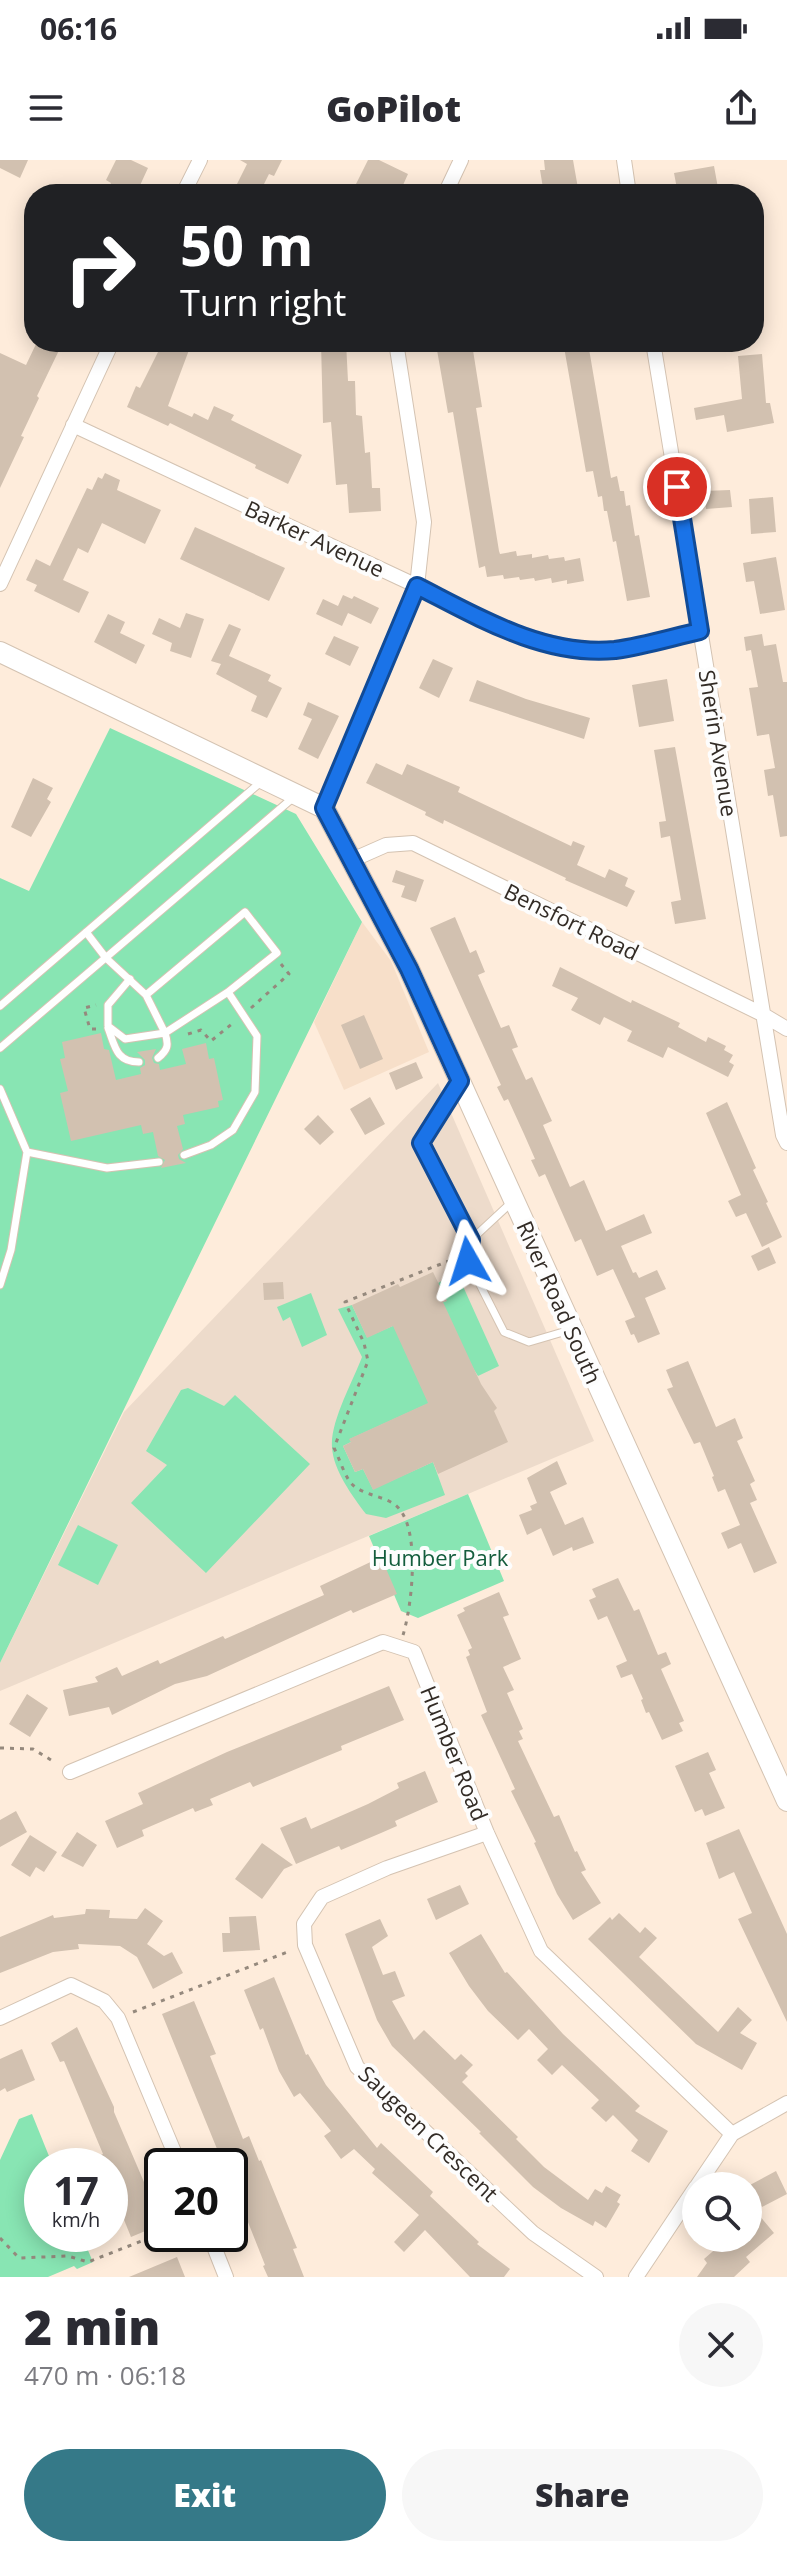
<!DOCTYPE html>
<meta charset="utf-8">
<style>
body{margin:0;font-family:"Open Sans",sans-serif;background:#f7f7f7;color:#2b2b33;height:100vh;display:flex;flex-direction:column;font-size:30px;white-space:nowrap}
*{box-sizing:border-box;margin:0}
p{font-size:26px;color:#7c7c81}
.icon{flex:none;width:44px;height:44px;fill:none;stroke:currentColor;stroke-width:2;stroke-linecap:round;stroke-linejoin:round}
.map{position:relative;height:2117px;overflow:hidden}
.panel{display:flex;flex-direction:column;background:#fff;flex:1}
.panel>*{flex:none}
.banner{position:absolute;left:24px;top:24px;width:740px;height:168px;border-radius:32px;box-shadow:0 4px 20px #0003;background:#202124;color:#fff;overflow:hidden}
.tools{position:absolute;left:682px;top:2012px;display:grid;gap:16px}
.tools a{display:grid;place-items:center;width:80px;height:80px;border-radius:50%;background:#fff;box-shadow:0 4px 20px #0003;font-size:40px}
.speed{position:absolute;left:24px;top:1988px;display:flex;gap:16px;font-size:40px;font-weight:700;text-align:center}
.speed>*{display:grid;place-content:center;width:104px;height:104px;border-radius:50%;background:#fff;box-shadow:0 4px 20px #0003;line-height:1}
.speed small{font-size:20px;font-weight:400}
.speed .limit{border:4px solid #111;border-radius:12px;background:#fff;color:#111}
.pin{position:absolute;display:grid;place-items:center;width:68px;height:68px;color:#fff;margin:-34px;border:4px solid #fff;border-radius:50%;box-shadow:0 2px 8px #0007}
.me{position:absolute;width:88px;margin:-44px;rotate:354deg;stroke-linejoin:round;filter:drop-shadow(0 0 6px #0008)}
.turn{display:flex;align-items:center;gap:28px;height:168px;padding:0 24px;font-size:36px}
.turn .icon{width:104px;height:104px;stroke-width:2.5}
.turn b{display:block;font-size:56px;line-height:68px}
.round{display:grid;place-items:center;flex:none;width:84px;height:84px;border-radius:42px;background:#f7f7f7}
.summary{display:flex;align-items:center;justify-content:space-between;height:136px;padding:0 24px}
h1{font-size:48px;font-weight:800;line-height:60px}
.primary-button{display:flex;gap:16px;margin-top:auto;padding:16px 24px}
.primary-button a{flex:1;height:92px;border-radius:48px;background:#357988;color:#fff;font-size:32px;font-weight:800;line-height:92px;text-align:center}
.primary-button a+a{background:#f7f7f7;color:#2b2b33}
.status{display:flex;justify-content:space-between;align-items:center;height:56px;padding:0 40px;background:#fff;direction:ltr}
.status svg{height:22px;fill:currentColor}
header{display:flex;justify-content:space-between;align-items:center;height:104px;padding:0 24px;background:#fff;font-size:36px;font-weight:800}
.map>svg:first-child{display:block}
.built{fill:#f7dfc9}
.education{fill:#eddbcb}
.green{fill:#88e5b3}
.building{fill:#d2c1b0}
.lines{fill:none;stroke-linecap:round;stroke-linejoin:round}
.lane-casing{stroke:#d4c3b2;stroke-width:9}
.street-casing{stroke:#d4c3b2;stroke-width:16}
.secondary-casing{stroke:#d4c3b2;stroke-width:22}
.path{stroke:#95897d;stroke-width:3;stroke-dasharray:4 6;stroke-linecap:butt}
.lane{stroke:#fff;stroke-width:7}
.street{stroke:#fff;stroke-width:14}
.secondary{stroke:#fff;stroke-width:20}
.route-casing{stroke:#114b97;stroke-width:20}
.route{stroke:#1a73e8;stroke-width:14}
.labels{text-anchor:middle;dominant-baseline:central;stroke-width:8;stroke-linejoin:round;paint-order:stroke}
.street-label{font-size:22px;fill:#322b25;stroke:#fdfdfd}
.park-label{font-size:22px;fill:#145d3d;stroke:#fdfdfd}
</style>
<div class="status"><b>06:16</b><svg viewBox="0 0 49 12"><path d="M0 12V9h3v3zM5 12V6h3v6zM10 12V3h3v9zM15 12V0h3v12zM26 1h20v11H26zM47 4h2v5h-2z"/></svg></div>
<header><svg class="icon" aria-label="menu" viewBox="0 0 24 24"><path d="M4 6h16M4 12h16M4 18h16"/></svg>GoPilot<svg class="icon" aria-label="share" viewBox="0 0 24 24"><path d="M12 15V3M7 8l5-5 5 5M5 13v7h14v-7"/></svg></header>
<div class="map">
<svg width="787" height="2117" viewBox="0 0 787 2117">
<rect width="100%" height="100%" fill="#feecdb"/>
<path class="built" d="M362 762 391 801 429 892 344 930 314 862Z"/>
<path class="education" d="M438 923 594 1281 0 1531V1503L124 1252Z"/>
<path class="green" d="M110 568 296 654 362 762 0 1503V718L29 731Z
M457 1113 499 1206 478 1216 434 1146 446 1141 438 1123Z
M311 1133 327 1175 302 1187 290 1157 283 1161 277 1147Z
M352 1145 367 1177 395 1165 427 1239 434 1244 425 1245 350 1279 351 1282 343 1286 355 1312 363 1309 373 1329 433 1302 445 1335 386 1358 366 1354C353 1337 333 1310 332 1287 330 1262 353 1221 362 1197L338 1149Z
M188 1228 224 1246 235 1235 310 1304 206 1413 131 1343 167 1305 146 1291 181 1230Z
M468 1334 504 1421 418 1458 401 1451 369 1376Z
M78 1365 118 1385 98 1425 58 1405Z
M32 1954 53 2006H42V2074H81L93 2102 77 2109 74 2106 48 2117H0V2000L19 1959Z"/>
<path class="building" d="M0 0H28L20 18 0 8Z
M116 0H131L148 8 136 34H106L111 23 106 20Z
M240 0H282L274 16 269 14 259 34H232L247 4Z
M368 0H379L408 14 399 34H351Z
M544 0H573L579 34H544L540 10H545Z
M714 6 718 28 678 34 674 13Z
M37 182H63L37 236 39 238 21 276 24 277 0 328V193L26 205Z
M163 182H192L168 246 192 257 194 253 208 260 214 246 234 255 231 260 302 295 288 324 255 308 256 305 170 263 168 266 127 247 136 226 140 228Z
M321 182H346L348 221H355L356 255 362 256 365 293 370 292 372 328H380L381 351 349 353 347 324 336 325 331 262 323 263Z
M588 183 611 318 617 316 620 331H624L626 346 630 345 635 376 639 375 650 437 627 441 616 381 613 382 607 351H604L602 336 598 337 593 311 586 312 564 187Z
M472 184 482 247 476 248 499 391 500 394 516 391 517 396 532 394V398L548 395 549 399 564 397 565 401 580 398 584 421 567 424V420L552 423 551 418 535 421 534 418 520 420 519 417 504 419 503 415 487 417 485 406 479 408 453 252 448 253 437 190Z
M762 194 766 243H770L774 263 727 272 724 255 696 260 694 248 742 239 738 196Z
M105 313 120 320 117 330 161 350 145 384 102 363 88 393 78 388 63 420 89 432 79 453 34 431 37 425 26 420 36 399 50 406 87 328 92 330 98 317 102 319Z
M730 330 732 347 706 349 704 331Z
M773 337 776 372 751 374 749 339Z
M195 367 285 408 269 441 180 399Z
M776 397 785 450 760 454 754 421 746 422 743 403Z
M343 435 352 439 354 436 379 448 371 464 348 453 342 466 316 454 323 439 338 446Z
M186 453 204 459 191 498 170 491 172 483 152 474 159 458 180 468Z
M108 454 125 462 120 473 145 485 136 504 94 482Z
M229 464 241 469 229 496 271 515 268 521 282 528 267 558 251 551 257 536 216 514 221 504 211 501Z
M762 474 764 486 776 484 783 522H787V676L780 677 773 635 768 636 764 610 775 608 769 574 757 576 749 528 758 527 751 490 746 491 744 477Z
M334 476 359 487 350 506 325 494Z
M433 499 453 508 439 538 419 528Z
M667 519 674 561 639 567 632 525Z
M477 520 526 539 590 558 584 579 469 541Z
M308 542 339 556 318 599 298 589 312 559 303 555Z
M675 587 706 759 675 764 671 742 681 740 670 676 661 678 659 662 666 661 654 590Z
M376 603 402 615 407 604 460 627 458 632 571 686 573 681 585 686 577 705 605 718 609 709 628 718 625 726 635 731 627 747 565 720 566 718 444 660 443 664 425 655 426 652 366 623Z
M33 618 53 628 47 639 51 642 31 677 11 667Z
M396 710 424 720 416 742 401 737 405 726 392 722Z
M455 757 470 793 476 790 485 812 478 815 501 868 509 865 518 887 512 889 526 920 532 917 552 961 543 965 570 1027 584 1020 606 1071 644 1054 652 1073 621 1086 633 1113 636 1112 639 1118 657 1110 666 1129 645 1138 660 1174 638 1183 634 1174 631 1175 625 1161 635 1157 613 1109 597 1116 581 1079 575 1082 545 1014 539 1017 531 1000 535 999 524 974 508 939 504 941 497 927 501 925 430 768Z
M560 807 631 843 632 840 680 863 678 867 706 882 708 877 726 886 724 890 733 895 729 902 734 905 728 917 668 887 663 898 627 881 632 871 604 857 600 865 571 850 578 838 552 826Z
M364 855 383 899 360 909 341 865Z
M101 873 104 889 109 890 116 920 141 914 140 908 145 905V900L137 892 156 889 152 898 154 903 159 904 160 910 186 904 182 889 206 883 209 899 214 898 223 940 218 941 219 947 183 955 185 964 177 966 183 989 178 995 179 999 186 1003 161 1008 165 1000 158 996 153 972 143 974 141 965 71 981 60 933 68 931 60 899 65 898 62 882Z
M416 902 423 918 396 930 389 913Z
M370 937 385 964 365 975 350 949Z
M727 942 756 1008 753 1010 768 1042 766 1043 782 1077 762 1087 746 1053 736 1057 728 1041 741 1035 706 953Z
M318 955 334 972 320 985 304 969Z
M769 1087 776 1103 758 1111 751 1096Z
M433 1112 447 1141 443 1142 481 1224 497 1248 494 1251 508 1282 438 1314 433 1302 373 1330 363 1309 355 1312 343 1286 351 1282 349 1279 428 1243 393 1166 367 1178 352 1145 398 1124 400 1127Z
M283 1122 284 1139 264 1140 263 1123Z
M688 1201 716 1267 735 1258 743 1278 737 1281 755 1321 750 1324 757 1340 750 1343 777 1403 754 1413 741 1383 728 1389 721 1373 740 1365 725 1329 718 1332 712 1317 714 1316 700 1282 694 1284 667 1229 673 1227 666 1210Z
M557 1301 567 1324 550 1332 565 1365 583 1357 594 1383 573 1391 572 1387 553 1396 541 1368 527 1375 519 1355 532 1350 530 1346 537 1343 527 1318Z
M381 1397 397 1434 353 1453 351 1450 207 1516 175 1524 112 1555 109 1547 69 1556 63 1530 98 1522 95 1517 117 1507 122 1516 158 1500 160 1504 223 1476 225 1479 324 1435 320 1426Z
M618 1418 634 1451 639 1449 658 1495 666 1492 671 1504 661 1509 684 1561 679 1563 683 1571 662 1580 649 1552 646 1553 641 1540 643 1539 632 1514 621 1518 616 1506 627 1501 607 1456 598 1460 589 1440 596 1437 592 1429Z
M499 1432 509 1455 503 1457 521 1499 503 1507 514 1530 507 1533 523 1569 519 1571 523 1579 518 1581 554 1657 559 1655 575 1692 577 1691 586 1710 581 1712 601 1743 573 1760 557 1734 534 1683 536 1682 511 1631 515 1629 481 1555 487 1552 466 1497 470 1495 468 1490 472 1488 457 1455 465 1451 463 1448Z
M389 1526 404 1560 341 1586 342 1590 320 1599 253 1627 250 1622 210 1639 213 1645 195 1652 193 1648 142 1670 144 1676 117 1688 105 1661 143 1644 138 1633 227 1592Z
M27 1534 48 1548 30 1577 9 1564Z
M708 1592 716 1610 709 1613 725 1648 705 1656 702 1649 695 1652 675 1606Z
M425 1611 438 1642 395 1661 397 1666 381 1673 341 1690 339 1686 296 1704 280 1668 306 1657 311 1669 368 1644 399 1628 397 1623Z
M16 1651 27 1672 0 1687V1660Z
M739 1669 787 1774V1862L738 1759 752 1753 734 1712 719 1719 706 1683Z
M77 1672 97 1685 83 1707 61 1696Z
M30 1675 57 1692 44 1712 36 1707 30 1717 11 1705Z
M262 1683 293 1705 284 1709 262 1739 235 1719Z
M460 1725 469 1744 436 1760 427 1739Z
M145 1748 163 1761 147 1784 164 1796 172 1792 183 1813 153 1829 137 1797 120 1786 78 1784 79 1789 53 1792 0 1813V1777L53 1755 54 1758 85 1754 86 1749 110 1750 109 1758 137 1759Z
M619 1753 640 1773 645 1767 657 1778 639 1797 718 1872 738 1847 752 1860 740 1873 757 1883 742 1910 696 1884 588 1779 610 1757 612 1760Z
M256 1756 260 1790 223 1792 222 1773H230L229 1757Z
M380 1759 388 1776 372 1787 383 1815 395 1811 405 1836 392 1841 414 1880 424 1870 455 1900 461 1894 473 1905 465 1913 468 1916 462 1922 518 1977 516 1979 544 2007 588 2040 595 2029 602 2033 606 2026 621 2035 617 2042 620 2044 606 2068 595 2061 593 2066 561 2048 533 2027 479 1973 481 1972 392 1886 377 1860 345 1774Z
M481 1774 505 1813 507 1812 563 1874 640 1946 635 1951 668 1971 649 2003 631 1991 638 1980 613 1955 606 1962 591 1948 599 1940 562 1905 552 1915 537 1900 548 1889 529 1869 518 1880 488 1851 469 1826 449 1793Z
M274 1817 306 1895 308 1894 326 1925 377 1988 381 1983 433 2032 430 2036 479 2082 477 2084 510 2109 504 2117H470L425 2070 404 2092 394 2082 419 2055 372 2013 375 2009 354 1989 341 1999 324 1976 331 1971 300 1933 294 1937 279 1911 263 1868 260 1870 244 1830Z
M194 1841 216 1894 210 1896 243 1979 249 1976 259 2001 261 2000 297 2088 293 2089 304 2117H268L263 2106 265 2105 230 2017V2006H224L175 1886 162 1854Z
M77 1867 114 1947V1952L162 2064 131 2077 118 2045 110 2048V2006H77L103 1994 64 1901 60 1902 51 1883Z
M22 1889 35 1920 7 1932 5 1928 0 1931V1899Z
M776 2011 787 2034 762 2047 750 2025Z
M748 2042 774 2073 746 2097 750 2102 734 2117H697L707 2103 704 2099 728 2078H748Z
M177 2097 185 2117H129Z"/>
<g class="lines">
<g class="lane-casing">
<path id="lane" d="M86 772 106 798 146 835 165 873 228 832 277 793 245 752 146 835
M130 819 108 845V866L125 879 165 873C169 885 168 890 158 898
M0 846 262 621
M108 868C115 886 116 902 139 902
M0 888 295 636
M457 926 421 983 471 1080
M0 929 27 992 11 1090 0 1125
M27 992 107 1008 159 1002
M184 995 211 985 233 970 255 932 257 876 228 832
M513 1041 471 1080 468 1101 504 1172 529 1182 570 1170"/>
</g>
<g class="street-casing">
<path id="street" d="M624 0 629 34
M183 34 200 0
M445 34 461 0
M653 182 783 975 787 983
M73 265 417 426 512 474 579 489 615 490 700 471
M0 424 112 182
M324 648 417 426 424 362 396 182
M352 700 386 685 413 683 762 854 787 869
M70 1612 383 1482 414 1492 487 1673 541 1791 732 1974
M487 1673 387 1708 322 1737 304 1764 305 1785 357 1907 533 2073 596 2117
M0 1858 71 1825 104 1841 118 1858 180 2006
M697 2026 732 1974 787 1943
M209 2074 226 2117
M636 2117 696 2027"/>
</g>
<g class="secondary-casing">
<path id="secondary" d="M0 492 324 648 409 809 787 1641"/>
</g>
<path class="path" d="M251 848 289 814 281 804
M96 869H90L84 848 96 845
M188 874 201 870 211 881 233 863
M403 1475C412 1446 422 1363 394 1344 382 1336 365 1335 354 1326 345 1319 340 1299 334 1288L368 1201 364 1183 345 1142 456 1098
M0 1588 33 1589 56 1603
M133 1852 290 1791
M0 2078 19 2098 68 2096 88 2102 162 2073"/>
<use href="#lane" class="lane"/>
<use href="#street" class="street"/>
<use href="#secondary" class="secondary"/>
</g>
<g class="lines">
<g class="route-casing">
<path id="route" d="M468 1101 471 1080 421 983 460 921 409 809 324 648 417 426C478 457 544 497 615 490 644 486 673 477 700 471L677 327"/>
</g>
<use href="#route" class="route"/>
</g>
<g class="labels">
<g class="street-label">
<text transform="translate(315 378) rotate(25)">Barker Avenue</text>
<text transform="translate(719 583) rotate(81)">Sherin Avenue</text>
<text transform="translate(572 761) rotate(26)">Bensfort Road</text>
<text transform="translate(560 1142) rotate(66)">River Road South</text>
<text transform="translate(455 1593) rotate(68)">Humber Road</text>
<text transform="translate(429 1973) rotate(44)">Saugeen Crescent</text>
</g>
<g class="park-label">
<text x="440" y="1397">Humber Park</text>
</g>
</g>
</svg>
<div class="tools">
<a><svg class="icon" aria-label="search" viewBox="0 0 24 24"><circle cx="10" cy="10" r="6"/><path d="M15 15l6 6"/></svg></a>
</div>
<div class="speed"><div>17<small>km/h</small></div><div class="limit">20</div></div>
<div class="pin" style="left:677px;top:327px;background:#d93025"><svg class="icon" aria-label="arrive" viewBox="0 0 24 24"><path d="M6 21V4h12l-3 4 3 4H6"/></svg></div>
<svg class="me" style="left:468px;top:1101px" viewBox="-20 -20 40 40"><path d="M0-17L14 15 0 8-14 15z" fill="#1a73e8" stroke="#fff" stroke-width="4"/></svg>
<div class="banner">
<div class="turn"><svg class="icon" aria-label="right" viewBox="0 0 24 24"><path d="M7 20v-9h11M14 6l5 5-5 5"/></svg><div><b>50 m</b>Turn right</div></div>
</div>
</div>
<section class="panel">
<div class="summary"><div><h1>2 min</h1><p>470 m · 06:18</p></div><a class="round"><svg class="icon" aria-label="close" viewBox="0 0 24 24"><path d="M6 6l12 12M18 6L6 18"/></svg></a></div>
<div class="primary-button"><a>Exit</a><a>Share</a></div>
</section>
